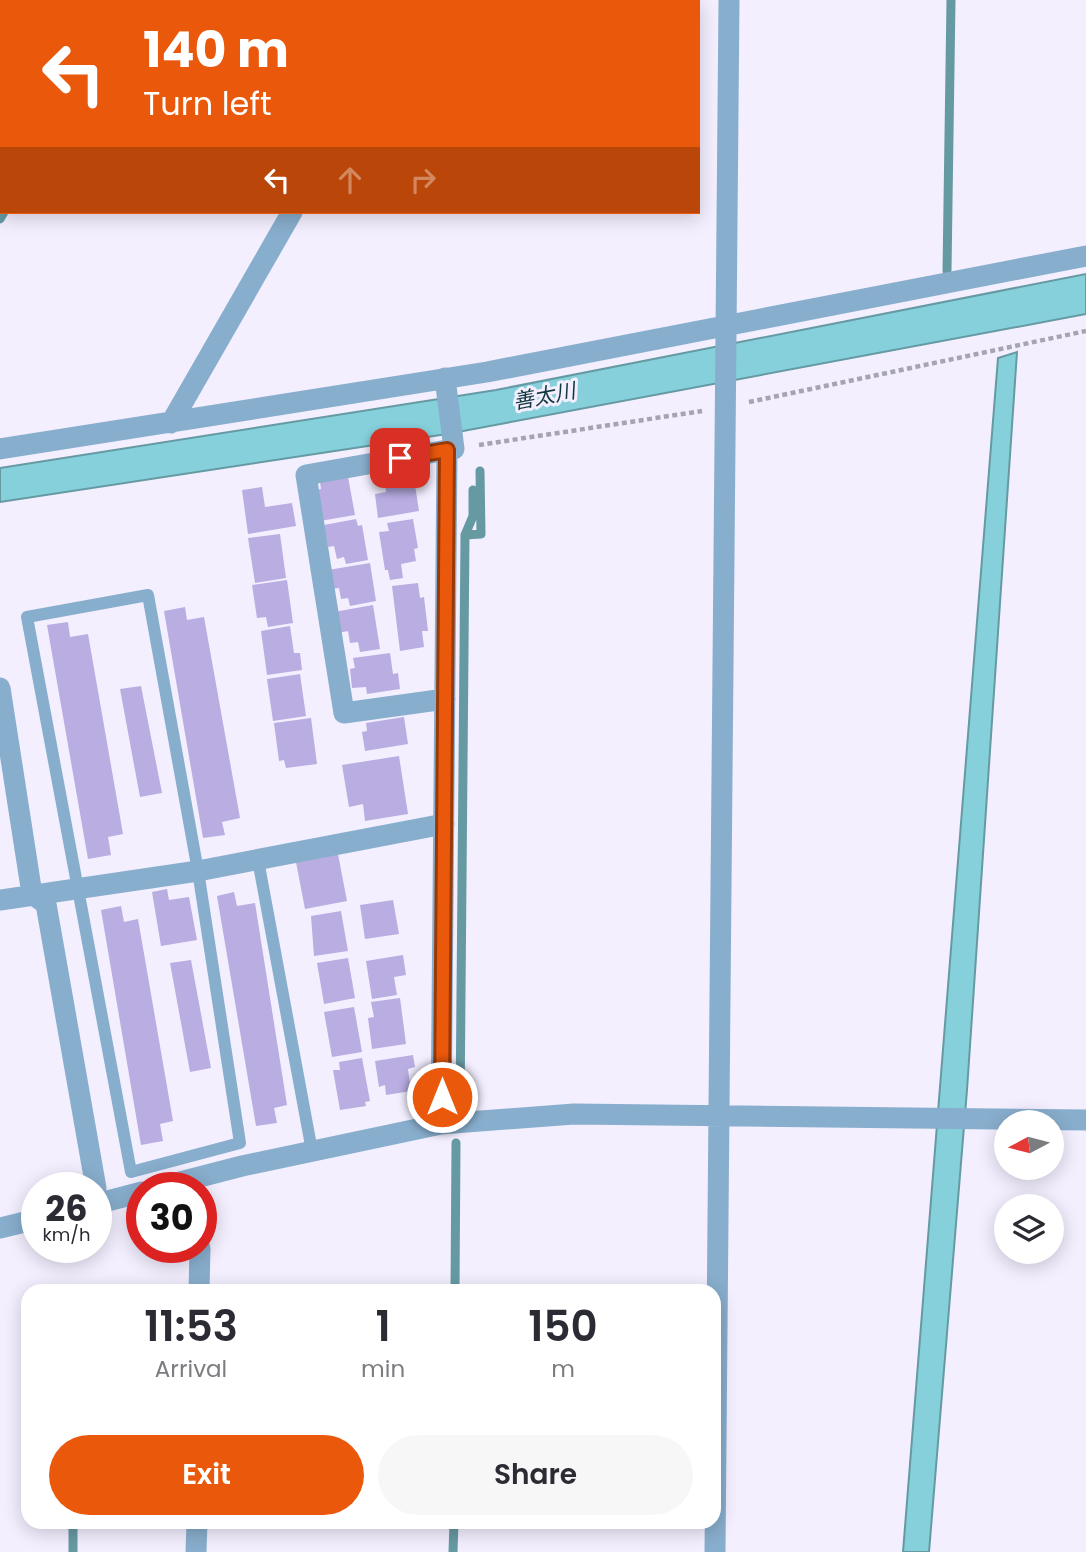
<!DOCTYPE html>
<meta charset="utf-8">
<style>
body{margin:0;font-family:Poppins,"Noto Sans JP",sans-serif;background:#f7f7f7;color:#2b2b33;height:100vh;display:flex;flex-direction:column;font-size:26px;white-space:nowrap}
*{box-sizing:border-box;margin:0}
p{font-size:23px;color:#7c7c81}
.icon{flex:none;width:38px;height:38px;fill:none;stroke:currentColor;stroke-width:2;stroke-linecap:round;stroke-linejoin:round}
.map{position:relative;flex:1;overflow:hidden}
.details{position:absolute;left:21px;top:1284px;width:700px;height:245px;display:flex;flex-direction:column;background:#fff;border-radius:21px;box-shadow:0 4px 18px #0003}
.details>*{flex:none}
.top-card{position:absolute;left:0px;top:0px;width:700px;height:214px;box-shadow:0 4px 18px #0003;background:#ea580c;color:#fff;overflow:hidden}
.needle{width:46px;rotate:263deg}
.buttons{position:absolute;left:994px;top:1110px;display:grid;gap:14px}
.buttons a{display:grid;place-items:center;width:70px;height:70px;border-radius:50%;background:#fff;box-shadow:0 4px 18px #0003;font-size:35px}
.speed{position:absolute;left:21px;top:1172px;display:flex;gap:14px;font-size:35px;font-weight:700;text-align:center}
.speed>*{display:grid;place-content:center;width:91px;height:91px;border-radius:50%;background:#fff;box-shadow:0 4px 18px #0003;line-height:1}
.speed small{font-size:18px;font-weight:400}
.speed .limit{border:10px solid #d22;background:#fff;color:#111}
.pin{position:absolute;display:grid;place-items:center;width:60px;height:60px;color:#fff;margin:-30px;border-radius:14px;box-shadow:0 4px 10px #0006}
.me{position:absolute;width:77px;margin:-38px;rotate:0deg;stroke-linejoin:round;filter:drop-shadow(0 0 5px #0008)}
.turn{display:flex;align-items:center;gap:24px;height:147px;padding:0 28px;font-size:32px}
.turn .icon{width:91px;height:91px;stroke-width:2.5}
.turn b{display:block;font-size:49px;line-height:60px}
.lanes{display:flex;align-items:center;height:66px;padding:0 28px;background:#0003;justify-content:center;gap:35px;direction:ltr}
.lanes .off{opacity:.35}
.eta{display:flex;justify-content:space-evenly;align-items:center;height:119px;text-align:center}
.eta b{font-size:42px;font-weight:600;line-height:49px}
.primary-button{display:flex;gap:14px;margin-top:auto;padding:14px 28px}
.primary-button a{flex:1;height:80px;border-radius:42px;background:#ea580c;color:#fff;font-size:28px;font-weight:600;line-height:80px;text-align:center}
.primary-button a+a{background:#f7f7f7;color:#2b2b33}
.map>svg:first-child{display:block}
.water{fill:#85d0db;stroke:#669aa3;stroke-width:2}
.lines{fill:none;stroke-linecap:round;stroke-linejoin:round}
.stream{stroke:#669aa3;stroke-width:9}
.building{fill:#b9ade2}
.path{stroke:#a6a4b0;stroke-width:4.5;stroke-dasharray:5 3.5;stroke-linecap:butt}
.service{stroke:#88aecd;stroke-width:12}
.minor{stroke:#88aecd;stroke-width:21}
.route-casing{stroke:#983908;stroke-width:18}
.route{stroke:#ea580c;stroke-width:12}
.labels{text-anchor:middle;dominant-baseline:central;stroke-width:6;stroke-linejoin:round;paint-order:stroke}
.water-label{font-size:21px;font-style:italic;fill:#12373c;stroke:#f3efff}
</style>
<div class="map">
<svg width="1086" height="1552" viewBox="0 0 1086 1552">
<rect width="100%" height="100%" fill="#f3efff"/>
<path class="water" d="M1086 274V314L447 434 0 502V468L496 390Z
M1017 352 967 1090 929 1552H903L998 358Z"/>
<g class="lines">
<path class="stream" d="M123 2 124 0
M0 219 4 212
M947 271 951 0
M465 535 473 516V490
M460 1111 465 535 481 534 480 471
M455 1292 456 1143
M73 1552V1522
M453 1552 454 1522"/>
</g>
<path class="building" d="M413 472 419 511 378 518 375 494 386 492 384 476Z
M348 477 355 515 320 521 315 490 321 489 320 482Z
M262 487 265 507 292 503 296 526 248 534 242 490Z
M356 519 358 526 362 525 368 560 346 564 344 557 337 559 334 546 328 547 324 525Z
M413 519 418 548 414 549 416 561 401 564 403 578 390 580 388 570H385L379 532 389 531 387 523Z
M280 534 286 578 255 583 248 538Z
M370 563 376 601 350 606 348 598 341 599 339 588 331 589 328 570Z
M287 580 293 623 268 627 266 617 257 618 252 585Z
M418 583 420 598 424 597 428 631H422L424 647 400 651 392 586Z
M373 605 380 649 360 652 358 642 350 643 348 631 338 633 334 612Z
M185 607 187 620 204 617 240 818 222 822 225 835 203 838 164 611Z
M68 622 70 637 88 634 123 834 108 837 111 855 88 859 47 625Z
M290 626 294 653H300L302 670 267 675 261 631Z
M390 653 393 674 398 673 400 689 367 694 366 687 352 688 350 669 355 668 353 658Z
M300 674 306 716 273 721 267 679Z
M141 686 162 793 140 797 120 689Z
M404 717 408 744 365 751 362 732 367 731 366 723Z
M311 718 317 764 286 768 284 760 279 761 274 723Z
M399 756 408 814 365 821 363 804 349 807 342 765Z
M337 849 347 901 305 909 295 857Z
M167 889 169 900 189 897 197 940 161 946 152 892Z
M234 892 237 906 255 903 287 1105 274 1108 277 1123 256 1126 217 896Z
M393 900 399 934 365 939 360 905Z
M121 906 124 922 138 919 173 1121 160 1124 163 1141 141 1145 101 910Z
M341 911 348 951 314 956 311 916Z
M403 955 406 975 394 977 397 995 372 999 366 961Z
M348 958 355 998 324 1004 317 963Z
M191 960 211 1068 190 1072 170 963Z
M400 998 406 1044 372 1049 368 1018 374 1017 371 1002Z
M354 1007 362 1052 332 1057 324 1012Z
M413 1055 415 1067 408 1069 411 1091 386 1095 385 1085 379 1087 375 1061Z
M362 1058 370 1101 365 1102 366 1106 340 1110 333 1070H340L339 1062Z"/>
<g class="lines">
<path class="path" d="M749 402 1086 331
M479 445 702 411"/>
<path class="service" d="M148 595 198 871 240 1143 131 1172 27 617Z
M258 860 312 1151"/>
<path class="minor" d="M413 2 414 0
M445 378 454 449
M171 423 292 212
M0 449 487 372 1086 256
M0 688 32 894 46 904 96 1188
M0 900 198 871 444 824
M441 1124 447 450 306 475 344 713 445 699
M157 1188 242 1166 441 1124 574 1114 1086 1120
M96 1204 142 1192
M0 1228 37 1219
M199 1292 200 1248
M196 1552 197 1522
M715 1552 729 0"/>
</g>
<g class="lines">
<g class="route-casing">
<path id="route" d="M400 458 447 450 442 1097"/>
</g>
<use href="#route" class="route"/>
</g>
<g class="labels">
<g class="water-label">
<text transform="translate(544 396) rotate(-11)">善太川</text>
</g>
</g>
</svg>
<div class="buttons">
<a><svg class="needle" viewBox="-14 -14 28 28"><path d="M0-13l5 13h-10z" fill="#e53935"/><path d="M0 13l5-13h-10z" fill="#7c7c81"/></svg></a>
<a><svg class="icon" aria-label="layers" viewBox="0 0 24 24"><path d="M12 4l9 5-9 5-9-5zM3 14l9 5 9-5"/></svg></a>
</div>
<div class="speed"><div>26<small>km/h</small></div><div class="limit">30</div></div>
<div class="pin" style="left:400px;top:458px;background:#d93025"><svg class="icon" aria-label="arrive" viewBox="0 0 24 24"><path d="M6 21V4h12l-3 4 3 4H6"/></svg></div>
<svg class="me" style="left:442px;top:1097px" viewBox="-20 -20 40 40"><circle r="17" fill="#ea580c" stroke="#fff" stroke-width="3"/><path d="M0-11L8 9 0 5-8 9z" fill="#fff"/></svg>
<div class="top-card">
<div class="turn"><svg class="icon" aria-label="left" viewBox="0 0 24 24"><path d="M17 20v-9H6M10 6l-5 5 5 5"/></svg><div><b>140 m</b>Turn left</div></div>
<div class="lanes"><svg class="icon" aria-label="left" viewBox="0 0 24 24"><path d="M17 20v-9H6M10 6l-5 5 5 5"/></svg><svg class="icon off" aria-label="ahead" viewBox="0 0 24 24"><path d="M12 20V5M6 11l6-6 6 6"/></svg><svg class="icon off" aria-label="right" viewBox="0 0 24 24"><path d="M7 20v-9h11M14 6l5 5-5 5"/></svg></div>
</div>
<section class="details">
<div class="eta">
<div><b>11:53</b><p>Arrival</p></div>
<div><b>1</b><p>min</p></div>
<div><b>150</b><p>m</p></div>
</div>
<div class="primary-button"><a>Exit</a><a>Share</a></div>
</section>
</div>
